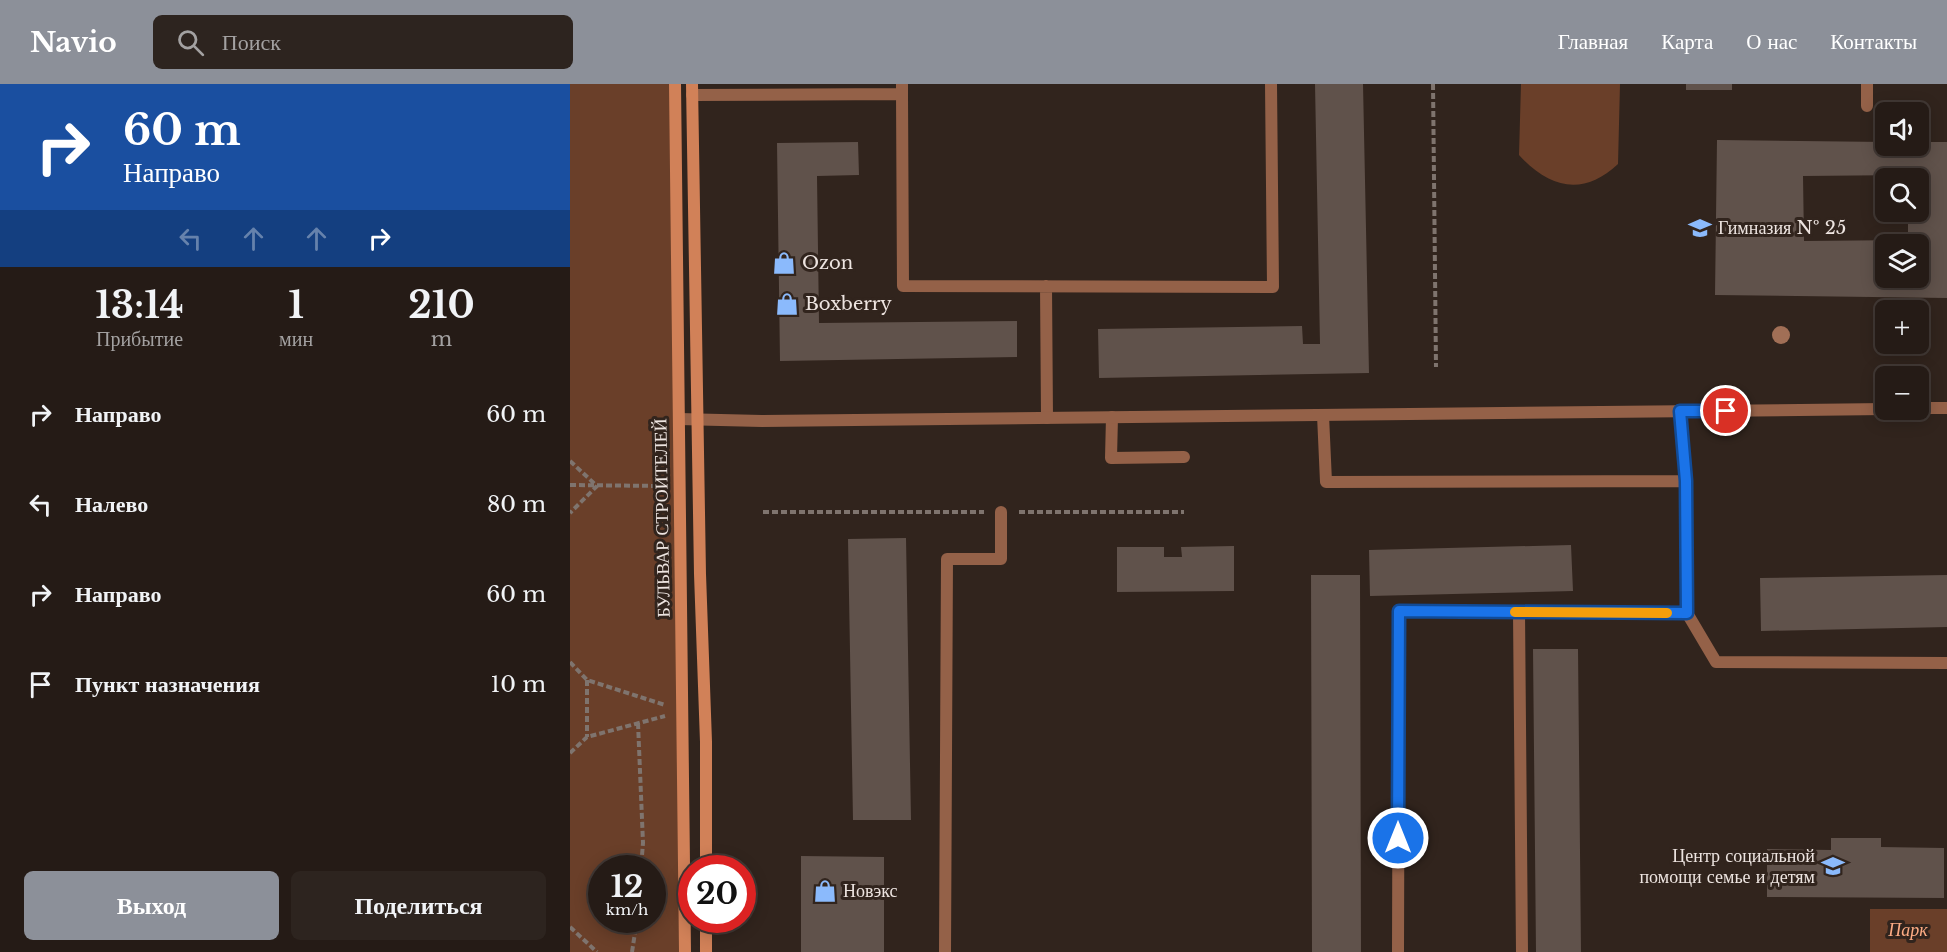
<!DOCTYPE html>
<html lang="ru">
<meta charset="utf-8">
<style>
body{margin:0;font-family:"Libre Baskerville",serif;background:#2d241f;color:#f1f3f6;height:100vh;display:flex;flex-direction:column;font-size:22px;white-space:nowrap}
*{box-sizing:border-box;margin:0}
p{font-size:20px;color:#a3a1a1}
.icon{flex:none;width:33px;height:33px;fill:none;stroke:currentColor;stroke-width:2;stroke-linecap:round;stroke-linejoin:round}
.map{position:relative;flex:1;overflow:hidden}
.panel{display:flex;flex-direction:column;background:#251b16;width:570px}
.panel>*{flex:none}
.guide{background:#1a4fa0;color:#fff;overflow:hidden}
.controls{position:absolute;left:1305px;top:18px;display:grid;gap:12px}
.controls a{display:grid;place-items:center;width:54px;height:54px;border-radius:9px;background:#251b16;box-shadow:0 3px 15px #0003,0 0 0 2px #423935;font-size:30px}
.speed{position:absolute;left:18px;top:771px;display:flex;gap:12px;font-size:30px;font-weight:700;text-align:center}
.speed>*{display:grid;place-content:center;width:78px;height:78px;border-radius:50%;background:#251b16;box-shadow:0 3px 15px #0003,0 0 0 2px #423935;line-height:1}
.speed small{font-size:15px;font-weight:400}
.speed .limit{border:9px solid #d22;background:#fff;color:#111}
.pin{position:absolute;display:grid;place-items:center;width:51px;height:51px;color:#fff;margin:-26px;border:3px solid #fff;border-radius:50%;box-shadow:0 2px 6px #0007}
.me{position:absolute;width:66px;margin:-33px;rotate:0deg;stroke-linejoin:round;filter:drop-shadow(0 0 4px #0008)}
.turn{display:flex;align-items:center;gap:21px;height:126px;padding:0 24px;font-size:27px}
.turn .icon{width:78px;height:78px;stroke-width:2.5}
.turn b{display:block;font-size:42px;line-height:51px}
.lanes{display:flex;align-items:center;height:57px;padding:0 24px;background:#0003;justify-content:center;gap:30px;direction:ltr}
.lanes .off{opacity:.35}
.eta{display:flex;justify-content:space-evenly;align-items:center;height:102px;text-align:center}
.eta b{font-size:36px;font-weight:700;line-height:42px}
.button{display:flex;gap:12px;margin-top:auto;padding:12px 24px}
.button a{flex:1;height:69px;border-radius:9px;background:#8c9099;color:#fff;font-size:24px;font-weight:700;line-height:69px;text-align:center}
.button a+a{background:#2d241f;color:#f1f3f6}
ul{padding:0;list-style:none}
li{display:flex;align-items:center;gap:18px;height:90px;padding:0 24px}
li div{flex:1}
li b{display:block;font-size:22px}
li em{font-style:normal}
header{display:flex;align-items:center;gap:36px;box-sizing:border-box;height:84px;padding:0 30px;background:#8c9099;color:#fff}
header strong{font-size:28px}
nav{display:flex;gap:33px;margin-inline-start:auto;font-size:21px}
.search{width:420px;height:54px;background:#2d241f;display:flex;align-items:center;gap:15px;box-sizing:border-box;padding:0 21px;border-radius:9px;color:#a3a1a1;font-size:22px}
main{display:flex;flex:1;min-height:0}
.map>svg:first-child{display:block}
.green{fill:#6a3f29;fill-rule:evenodd}
.building{fill:#60524b;fill-rule:evenodd}
.lines{fill:none;stroke-linecap:round;stroke-linejoin:round}
.path{stroke:#7f746e;stroke-width:4;stroke-dasharray:6 3;stroke-linecap:butt}
.service{stroke:#946148;stroke-width:12}
.tertiary{stroke:#946148;stroke-width:12}
.secondary{stroke:#d18158;stroke-width:12}
.tree{fill:#a16f56}
.route-casing{stroke:#114b97;stroke-width:15}
.route{stroke:#1a73e8;stroke-width:10}
.slow{stroke:#f59e0b;stroke-width:10}
.labels{text-anchor:middle;dominant-baseline:central;stroke-width:6;stroke-linejoin:round;paint-order:stroke}
.poi-label{font-size:18px;fill:#ede4e0;stroke:#31241d;text-anchor:start}
.street-label{font-size:18px;fill:#ede4e0;stroke:#31241d}
.park-label{font-size:18px;font-style:italic;fill:#fdac84;stroke:#31241d}
</style>
<header>
<strong>Navio</strong>
<div class="search"><svg class="icon" aria-label="search" viewBox="0 0 24 24"><circle cx="10" cy="10" r="6"/><path d="M15 15l6 6"/></svg>Поиск</div>
<nav><a>Главная</a><a>Карта</a><a>О нас</a><a>Контакты</a></nav>
</header>
<main>
<section class="panel">
<div class="guide">
<div class="turn"><svg class="icon" aria-label="right" viewBox="0 0 24 24"><path d="M7 20v-9h11M14 6l5 5-5 5"/></svg><div><b>60 m</b>Направо</div></div>
<div class="lanes"><svg class="icon off" aria-label="left" viewBox="0 0 24 24"><path d="M17 20v-9H6M10 6l-5 5 5 5"/></svg><svg class="icon off" aria-label="ahead" viewBox="0 0 24 24"><path d="M12 20V5M6 11l6-6 6 6"/></svg><svg class="icon off" aria-label="ahead" viewBox="0 0 24 24"><path d="M12 20V5M6 11l6-6 6 6"/></svg><svg class="icon" aria-label="right" viewBox="0 0 24 24"><path d="M7 20v-9h11M14 6l5 5-5 5"/></svg></div>
</div>
<div class="eta">
<div><b>13:14</b><p>Прибытие</p></div>
<div><b>1</b><p>мин</p></div>
<div><b>210</b><p>m</p></div>
</div>
<ul>
<li><svg class="icon" aria-label="right" viewBox="0 0 24 24"><path d="M7 20v-9h11M14 6l5 5-5 5"/></svg><div><b>Направо</b></div><em>60 m</em></li>
<li><svg class="icon" aria-label="left" viewBox="0 0 24 24"><path d="M17 20v-9H6M10 6l-5 5 5 5"/></svg><div><b>Налево</b></div><em>80 m</em></li>
<li><svg class="icon" aria-label="right" viewBox="0 0 24 24"><path d="M7 20v-9h11M14 6l5 5-5 5"/></svg><div><b>Направо</b></div><em>60 m</em></li>
<li><svg class="icon" aria-label="arrive" viewBox="0 0 24 24"><path d="M6 21V4h12l-3 4 3 4H6"/></svg><div><b>Пункт назначения</b></div><em>10 m</em></li>
</ul>
<div class="button"><a>Выход</a><a>Поделиться</a></div>
</section>
<div class="map">
<svg width="1377" height="868" viewBox="0 0 1377 868">
<rect width="100%" height="100%" fill="#31241d"/>
<path class="green" d="M0 0H105L115 868H0ZM32 784H82V836H32Z
M951 0H1050L1048 80C1013 113 979 104 949 71Z
M1300 825H1377V868H1300Z"/>
<path class="building" d="M745 0H793L799 289 529 294 528 245 732 242 733 260H750Z
M1116 0H1162V6H1116Z
M1147 56 1316 58V62H1348V58H1377V214L1145 211ZM1338 91V94H1348V128H1338V156L1234 157 1233 92ZM1316 160H1348V194H1316Z
M288 58 289 91 247 92 249 239 447 237V273L210 277 207 59Z
M336 454 341 736H283L278 455Z
M1001 461 1003 507 800 512 799 466Z
M664 462V507L547 508V463H594V473H612L611 463Z
M741 491H790L791 868H742Z
M1377 491V543L1191 547 1190 494Z
M963 565H1008L1011 868H966Z
M1261 754H1311V763L1374 764V814L1197 813V765L1261 766Z
M231 772 314 773V868H231Z"/>
<g class="lines">
<path class="path" d="M863 0 866 283
M0 377 27 402 0 429
M0 401 92 402
M193 428H414
M449 428H614
M0 578 17 596 95 621
M17 596V653
M68 639 73 759 71 784
M0 669 17 653 95 632
M0 843 27 868
M62 868 67 836"/>
<path class="service" d="M1297 0V22
M332 10 333 202 703 203 701 0
M122 11 332 10V0
M476 202 477 334
M1110 327 1116 397 1117 529 1146 578 1377 579
M753 331 756 398 1116 397
M542 333 541 374 614 373
M949 528 952 868
M375 868 377 475H431V428
M828 868 829 527 1117 529"/>
<path class="tertiary" d="M1348 324H1377
M109 335 192 337 1316 325"/>
<path class="secondary" d="M105 0 115 868
M122 0 130 490 136 658V784
M136 836V868"/>
</g>
<circle class="tree" cx="1211" cy="251" r="9"/>
<g class="lines">
<g class="route-casing">
<path id="route" d="M828 754 829 527 1117 529 1116 397 1110 327H1156"/>
</g>
<use href="#route" class="route"/>
<path class="slow" d="M945 528 1097 529"/>
</g>
<defs>
<g id="school-bare" transform="scale(1.8)"><path d="M0-5L7-2L0 1L-7-2ZM-4 1L0 2.5L4 1V4Q0 6-4 4Z" fill="#8bbafc" stroke="#31241d" stroke-width="2.5" paint-order="stroke"/></g>
<g id="shop-bare" transform="scale(1.8)"><path d="M-5-2.5h2.3a2.7 3.5 0 0 1 5.4 0H5L5.5 6h-11ZM-1.5-2.5h3a1.5 2.3 0 0 0-3 0Z" fill="#8bbafc" stroke="#31241d" stroke-width="2.5" paint-order="stroke"/></g>
</defs>
<g fill-rule="evenodd">
<use href="#school-bare" x="1130" y="144"/>
<use href="#shop-bare" x="214" y="179"/>
<use href="#shop-bare" x="217" y="220"/>
<use href="#school-bare" x="1263" y="782"/>
<use href="#shop-bare" x="255" y="807"/>
</g>
<g class="labels">
<g class="poi-label">
<text x="1148" y="144">Гимназия № 25</text>
<text x="232" y="179">Ozon</text>
<text x="235" y="220">Boxberry</text>
<text x="1245" y="772" text-anchor="end">Центр социальной<tspan x="1245" dy="21">помощи семье и детям</tspan></text>
<text x="273" y="807">Новэкс</text>
</g>
<g class="street-label">
<text transform="translate(92 434) rotate(-91)">БУЛЬВАР СТРОИТЕЛЕЙ</text>
</g>
<g class="park-label">
<text x="1338" y="846">Парк</text>
</g>
</g>
</svg>
<div class="controls">
<a><svg class="icon" aria-label="sound" viewBox="0 0 24 24"><path d="M4 9h4l5-4v14l-5-4H4zM17 9q2 3 0 6"/></svg></a>
<a><svg class="icon" aria-label="search" viewBox="0 0 24 24"><circle cx="10" cy="10" r="6"/><path d="M15 15l6 6"/></svg></a>
<a><svg class="icon" aria-label="layers" viewBox="0 0 24 24"><path d="M12 4l9 5-9 5-9-5zM3 14l9 5 9-5"/></svg></a>
<a>+</a>
<a>−</a>
</div>
<div class="speed"><div>12<small>km/h</small></div><div class="limit">20</div></div>
<div class="pin" style="left:1156px;top:327px;background:#d93025"><svg class="icon" aria-label="arrive" viewBox="0 0 24 24"><path d="M6 21V4h12l-3 4 3 4H6"/></svg></div>
<svg class="me" style="left:828px;top:754px" viewBox="-20 -20 40 40"><circle r="17" fill="#1a73e8" stroke="#fff" stroke-width="3"/><path d="M0-11L8 9 0 5-8 9z" fill="#fff"/></svg>
</div>
</main>
